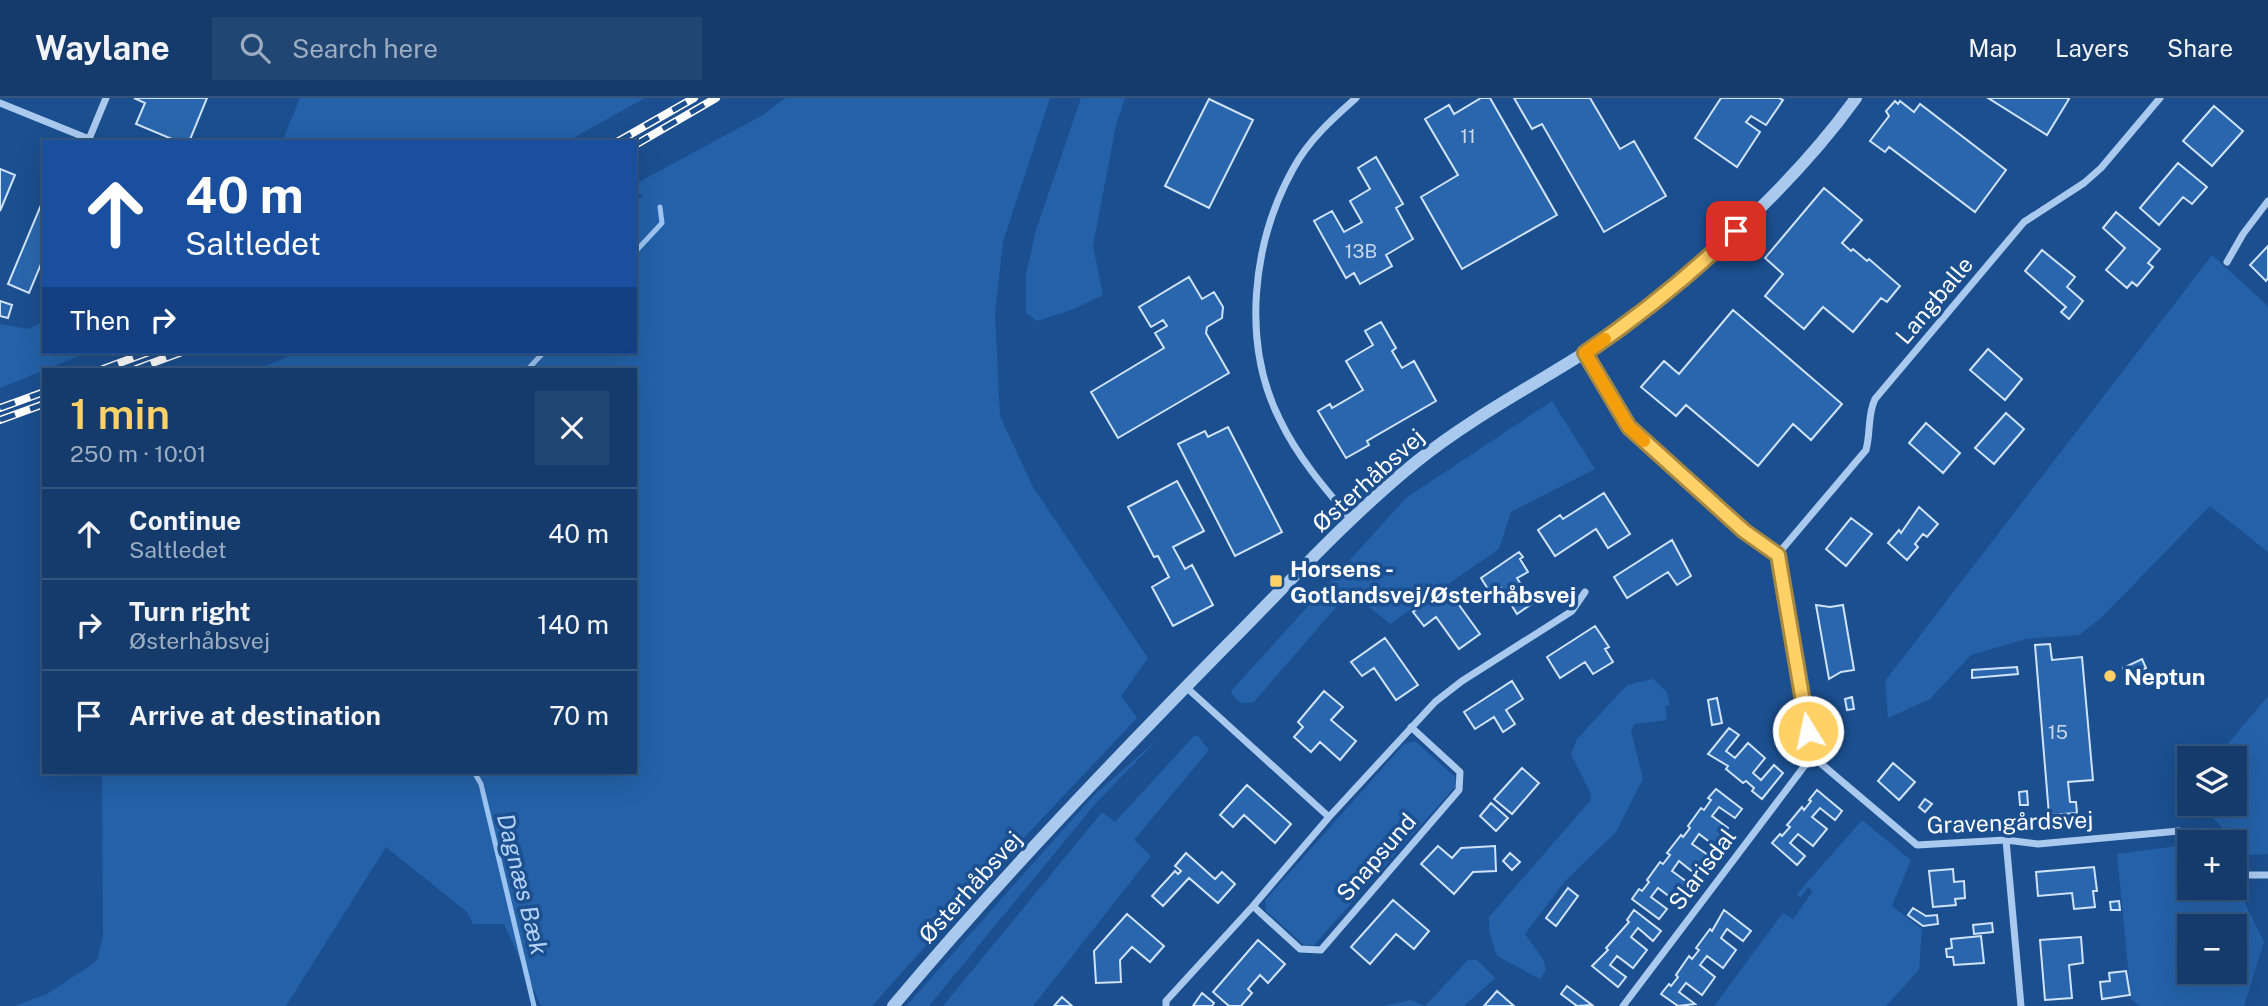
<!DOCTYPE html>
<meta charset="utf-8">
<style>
body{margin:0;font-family:"Public Sans",sans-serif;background:#214673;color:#f1f3f6;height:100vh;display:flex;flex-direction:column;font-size:26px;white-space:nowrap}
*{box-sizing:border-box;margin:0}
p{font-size:23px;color:#9dadc1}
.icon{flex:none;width:38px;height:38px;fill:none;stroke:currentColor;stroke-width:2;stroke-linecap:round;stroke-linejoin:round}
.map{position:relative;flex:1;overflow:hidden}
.details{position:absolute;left:42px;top:270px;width:595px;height:406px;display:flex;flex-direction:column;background:#143b6b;border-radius:0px;box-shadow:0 7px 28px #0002,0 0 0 2px #33557e}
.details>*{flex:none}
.top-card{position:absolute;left:42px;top:42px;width:595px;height:214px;border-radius:0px;box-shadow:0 7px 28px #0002,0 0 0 2px #33557e;background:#1a4fa0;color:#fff;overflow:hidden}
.buttons{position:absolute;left:2177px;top:648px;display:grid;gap:14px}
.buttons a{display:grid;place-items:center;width:70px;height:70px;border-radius:0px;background:#143b6b;box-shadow:0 7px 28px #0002,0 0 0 2px #33557e;font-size:35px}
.pin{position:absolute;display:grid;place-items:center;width:60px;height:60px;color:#fff;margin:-30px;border-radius:14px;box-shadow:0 4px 10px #0006}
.me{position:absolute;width:77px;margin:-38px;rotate:350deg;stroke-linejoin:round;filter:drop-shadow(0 0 5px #0008)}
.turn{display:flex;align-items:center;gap:24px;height:147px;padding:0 28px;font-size:32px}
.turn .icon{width:91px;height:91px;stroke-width:2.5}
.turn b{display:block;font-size:49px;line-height:60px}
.then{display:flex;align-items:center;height:66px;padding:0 28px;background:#0003;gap:14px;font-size:26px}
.round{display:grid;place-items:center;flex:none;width:74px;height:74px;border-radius:0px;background:#214673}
.head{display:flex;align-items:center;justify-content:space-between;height:119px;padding:0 28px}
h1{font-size:42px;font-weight:600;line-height:52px;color:#ffd166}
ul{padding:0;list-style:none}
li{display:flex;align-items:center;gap:21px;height:91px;padding:0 28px;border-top:2px solid #33557e}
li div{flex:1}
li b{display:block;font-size:26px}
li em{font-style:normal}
header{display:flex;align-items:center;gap:42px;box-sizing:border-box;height:98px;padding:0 35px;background:#143b6b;border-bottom:2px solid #33557e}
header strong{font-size:33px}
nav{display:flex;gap:38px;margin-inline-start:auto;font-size:24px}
.search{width:490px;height:63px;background:#214673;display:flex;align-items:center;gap:18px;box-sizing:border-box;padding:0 24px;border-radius:0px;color:#9dadc1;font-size:26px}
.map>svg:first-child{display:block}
.green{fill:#2461a8;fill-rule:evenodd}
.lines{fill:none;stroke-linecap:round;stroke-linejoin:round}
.stream{stroke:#9cc4f0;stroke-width:5}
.building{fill:#2a66ad;stroke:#cfe3fa;stroke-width:2}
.minor{stroke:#a9c9ee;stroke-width:7}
.tertiary{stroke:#a9c9ee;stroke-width:12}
.rail-casing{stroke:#fff;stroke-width:8}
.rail{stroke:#1b4f8f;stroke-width:5;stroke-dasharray:16;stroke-linecap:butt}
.route-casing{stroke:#a68842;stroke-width:18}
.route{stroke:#ffd166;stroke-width:12}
.slow{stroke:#f59e0b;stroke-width:12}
.poi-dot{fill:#ffd166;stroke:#1b4f8f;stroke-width:2.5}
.labels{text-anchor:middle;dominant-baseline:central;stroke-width:7;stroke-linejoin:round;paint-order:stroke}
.number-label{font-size:19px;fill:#cad9ea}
.street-label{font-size:23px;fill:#fff;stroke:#1b4f8f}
.poi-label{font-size:23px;font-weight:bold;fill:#fff;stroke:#1b4f8f;text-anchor:start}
.water-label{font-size:24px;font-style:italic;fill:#b5d3f5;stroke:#1b4f8f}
</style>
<header>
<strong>Waylane</strong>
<div class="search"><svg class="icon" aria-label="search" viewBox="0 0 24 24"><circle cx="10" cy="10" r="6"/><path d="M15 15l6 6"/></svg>Search here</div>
<nav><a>Map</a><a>Layers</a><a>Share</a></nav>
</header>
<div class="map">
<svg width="2268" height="908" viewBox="0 0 2268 908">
<rect width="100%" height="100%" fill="#1b4f8f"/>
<path class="green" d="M300 0H645L566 44H282Z
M785 0H1050L1003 144 995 216 1000 318 1033 389 1148 560 1121 598 1137 620 989 777 872 908H541L504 826H473L467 814 386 749 286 908H14L47 896 97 863 103 837 102 674H635V271H258L299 254H635V103L643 98 635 95V86L763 17Z
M1081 0H1125L1116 27 1093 148 1103 197 1074 211 1037 223 1026 215V176L1036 132Z
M2212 157 2268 208V454L2210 408 2101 520 2079 537 2026 541 1971 557 1930 601 1888 620 1885 583Z
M44 223V254H89L0 290V226L29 231Z
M1552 303 1595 371 1511 414 1499 451 1390 526 1350 493 1254 604 1241 605 1231 596 1232 592 1406 400Z
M1653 581 1667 594 1670 607 1665 608 1667 622 1635 626 1631 633 1643 681 1616 734 1566 782 1525 836 1543 861 1546 872 1540 881 1497 858 1489 833V819L1590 703 1591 696 1571 656 1577 641 1627 587Z
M2268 598V756L2249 757 2204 711 2207 705H2235V660H2216Z
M1194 638H1198L1209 652 1134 742 1151 758 1033 908H943L1102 714 1115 724Z
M1159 640 1096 705 929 908H906L1093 698Z
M1415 643 1455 679 1456 688 1314 847H1304L1266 813 1265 802 1404 646Z
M1862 722 1911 762 1892 808 1922 831 1919 872 1886 908H1714L1783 815 1793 821 1813 793 1808 789 1800 800 1797 796Z
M2177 748 2189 756V789H2237L2264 844 2244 908H2140L2131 901 2117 756ZM2189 828H2235V873H2189Z
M1468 862H1477L1495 880 1464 908H1384L1411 902 1425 908Z"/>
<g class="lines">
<path class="stream" d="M635 154 662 125 660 109
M528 271 544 254
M474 674 481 686 534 908"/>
</g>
<path class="building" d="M134 0H207L189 44H179L136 26 145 5Z
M1481 0H1490L1557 117 1462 171 1421 99 1458 77 1425 21 1449 7 1454 16Z
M1514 0H1590L1620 51 1634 43 1666 98 1604 134 1542 26 1532 31Z
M1721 0H1779L1783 2 1766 27 1751 18 1746 24 1760 34 1737 69 1695 40Z
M1988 0H2067L2069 1 2047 37Z
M1209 1 1253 22 1209 110 1165 88Z
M1895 3 1898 6 1900 3 1914 14 1920 6 2006 72 1975 114 1889 49 1885 54 1870 43 1889 18 1886 13Z
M2214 8 2243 33 2212 68 2183 43Z
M1376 59 1403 106 1396 110 1413 141 1386 157 1392 168 1360 186 1354 175 1346 180 1314 123 1332 113 1344 134 1362 124 1350 103 1370 91 1358 70Z
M2178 65 2207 89 2192 106 2183 99 2159 127 2140 110Z
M0 71 15 77 0 113Z
M1824 90 1862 122 1842 145 1851 153 1853 151 1867 163 1869 161 1900 188 1887 204 1881 200 1853 234 1823 209 1804 231 1765 198 1783 176 1765 160Z
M44 100V159L29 195 8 186Z
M2116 114 2160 151 2148 165 2153 169 2137 188 2132 184 2127 190 2106 172 2125 150 2103 130Z
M2268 148V180L2266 183 2250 167Z
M2042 152 2075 179 2067 189 2083 203 2069 221 2061 214 2066 209 2025 173Z
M1189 179 1202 201 1214 194 1223 209 1222 220 1207 229 1206 235 1229 275 1118 340 1091 294 1164 250 1155 235 1167 228 1163 222 1151 229 1139 209Z
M0 203 12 207 8 220 0 218Z
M1733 212 1842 306 1811 342 1793 326 1758 368 1686 307 1676 318 1641 289 1664 263 1679 276Z
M1381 224 1396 250 1392 253 1402 270 1414 263 1436 303 1367 343 1369 347 1346 360 1318 313 1330 306 1332 310 1363 292 1346 263 1373 247 1365 233Z
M1988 251 2022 281 2005 302 1970 272Z
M2006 315 2024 331 1994 366 1975 350Z
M1926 325 1960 355 1943 375 1909 345Z
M1228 329 1282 434 1235 458 1178 346 1205 333 1208 339Z
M1177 383 1204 433 1173 449 1185 471 1192 467 1213 507 1173 528 1152 489 1169 479 1158 458 1154 459 1128 409Z
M1604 395 1630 436 1608 450 1596 431 1555 458 1538 432 1560 417 1563 421Z
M1919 409 1938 426 1927 439 1923 436 1915 446 1918 449 1907 462 1888 445 1899 432 1901 435Z
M1851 420 1872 436 1846 468 1826 451Z
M1672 442 1691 478 1677 487 1668 474 1627 500 1614 479Z
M1519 454 1523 459 1520 461 1528 474 1517 480 1533 505 1517 516 1501 490 1491 496 1481 480Z
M1446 489 1480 536 1459 551 1436 519 1424 528 1413 514Z
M1816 507 1830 509 1843 507 1854 572 1841 574 1829 581Z
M1595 528 1609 549 1605 551 1613 564 1593 576 1585 564 1560 580 1547 559Z
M1385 540 1418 587 1396 602 1374 570 1362 578 1351 564Z
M2050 546 2052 562 2082 559 2093 682 2068 684 2070 704H2076L2077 715 2049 717 2035 547Z
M2142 561 2146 570 2127 579 2123 570Z
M2017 569 2018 576 1972 580V572Z
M1512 583 1523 601 1506 612 1515 626 1503 634 1494 619 1475 631 1464 614Z
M1324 593 1343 609 1331 622 1356 643 1340 662 1320 644 1311 654 1294 639 1303 629 1298 624Z
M1852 599 1854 611 1847 612 1845 601Z
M1717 600 1722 625 1712 627 1708 602Z
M1729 630 1739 637 1726 653 1735 660 1748 645 1765 660 1753 675 1761 682 1774 667 1783 675 1762 701 1752 693 1754 690 1746 683 1743 685 1726 671 1728 668 1708 656Z
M1893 665 1915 684 1899 702 1878 683Z
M1522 670 1539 685 1512 716 1494 701Z
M1247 687 1291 726 1275 745 1244 717 1233 729 1220 717Z
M1716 691 1742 711 1735 720 1719 709 1712 718 1728 730 1715 748 1699 736 1692 746 1708 757 1694 775 1679 763 1672 773 1687 784 1674 802 1658 790 1651 799 1667 811 1659 821 1632 801 1639 791 1642 793 1649 784 1647 782 1660 764 1663 766 1670 757 1667 755 1681 737 1683 739 1690 730 1688 728 1701 710 1704 712 1711 702 1708 700Z
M1817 692 1842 713 1835 722 1820 710 1812 719 1827 731 1813 748 1798 736 1790 745 1805 758 1797 767 1772 745 1780 736 1782 738 1790 729 1787 727 1802 709 1804 712 1811 703 1809 702Z
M2027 693 2028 707H2020L2019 694Z
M1925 701 1932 706 1925 714 1919 709Z
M1491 705 1508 720 1496 733 1480 718Z
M1438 748 1452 760 1461 750 1495 748 1496 773 1473 774 1454 796 1421 766Z
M1186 755 1215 781 1222 774 1235 786 1218 805 1189 780 1163 808 1152 798 1175 773 1178 776 1181 773 1175 768Z
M1510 755 1520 764 1512 772 1503 763Z
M2094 769 2097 793H2093L2095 809 2074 811 2072 795 2038 798 2036 774Z
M1953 771 1954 784 1964 783 1965 800 1955 801 1956 807 1933 809 1929 773Z
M1568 790 1578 798 1556 828 1546 820Z
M1393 802 1429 833 1414 851 1396 836 1370 866 1351 849Z
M2119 803 2120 812H2111L2110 804Z
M1913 810 1926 818 1937 817 1938 826 1923 828 1908 817Z
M1634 812 1661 833 1653 843 1638 830 1631 839 1647 852 1633 870 1617 858 1610 867 1626 879 1618 889 1592 868 1608 852 1606 850 1629 824 1627 822Z
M1724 812 1751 833 1743 843 1727 831 1721 840 1736 852 1723 870 1707 858 1700 867 1715 879 1702 897 1686 885 1679 894 1695 906 1678 908 1661 896 1669 886 1671 888 1678 879 1676 877 1689 858 1692 861 1699 852 1696 850 1710 831 1712 833Z
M1127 816 1164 848 1150 864 1132 849 1120 862 1121 884 1096 885 1094 853Z
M1992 825 1993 834 1974 836 1973 827Z
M1981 838 1984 865 1954 867 1953 859H1947L1946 851 1952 850 1951 841Z
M2081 839 2083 865 2069 867 2072 900 2045 902 2040 842Z
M1258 842 1285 866 1268 885 1260 877 1248 891 1252 895 1241 908H1229L1213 894Z
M2126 873 2130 897 2102 901 2100 884 2110 883 2109 875Z
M1567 888 1592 907 1577 908 1561 896Z
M1497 893 1514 908H1484Z
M1202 895 1214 905 1212 908H1193Z
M1062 899 1072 908H1054Z"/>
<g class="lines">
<path class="minor" d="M0 5 89 41 106 0
M2227 164 2243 136 2268 103
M1585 255 1629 329 1744 433 1778 456 1812 658 1917 747 2006 742 2038 746 2179 733 2196 744
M1351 421C1325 391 1297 358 1280 322 1241 245 1252 145 1293 71 1308 43 1332 21 1356 0
M1778 456 1866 352C1871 334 1867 318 1875 301L2024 124 2084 85 2101 70 2160 0
M1186 589 1329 719
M2006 742 2021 908
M2235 769 2246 777H2268
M1253 808 1300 851 1321 852 1459 692 1460 674 1411 629
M1166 908V903L1253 808 1329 719 1435 604 1462 583 1572 513 1585 494
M1623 908 1812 658"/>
<path class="tertiary" d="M893 908C998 783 1110 666 1224 550 1287 487 1347 420 1416 364 1477 315 1548 280 1612 237 1634 222 1654 203 1675 186 1742 131 1805 71 1856 0"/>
<g class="rail-casing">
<path id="rail" d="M617 44 694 0
M635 47 716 0
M103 271 149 254
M136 271 182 254
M0 310 44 294
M0 322 44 306"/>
</g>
<use href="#rail" class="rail"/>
</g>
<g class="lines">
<g class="route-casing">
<path id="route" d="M1736 133C1689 178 1638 219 1585 255L1629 329 1744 433 1778 457 1808 633"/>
</g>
<use href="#route" class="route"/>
<path class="slow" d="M1605 241 1585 255 1629 329 1644 343"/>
</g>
<g class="poi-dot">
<rect x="1269" y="476" width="14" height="14" rx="3.5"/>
<circle cx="2110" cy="578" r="7"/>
</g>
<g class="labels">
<g class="number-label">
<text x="1468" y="38">11</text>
<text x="1361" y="153">13B</text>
<text x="2058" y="634">15</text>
</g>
<g class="street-label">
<text transform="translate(1934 202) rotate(-50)">Langballe</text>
<text transform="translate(1368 382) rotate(-42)">Østerhåbsvej</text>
<text transform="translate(2010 724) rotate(-2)">Gravengårdsvej</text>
<text transform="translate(1376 759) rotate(-49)">Snapsund</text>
<text transform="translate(1702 771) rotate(-53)">Slarisdal</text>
<text transform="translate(970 789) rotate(-48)">Østerhåbsvej</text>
</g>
<g class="poi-label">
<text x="1290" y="470">Horsens -<tspan x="1290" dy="26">Gotlandsvej/Østerhåbsvej</tspan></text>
<text x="2124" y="578">Neptun</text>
</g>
<g class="water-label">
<text transform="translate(523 786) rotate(76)">Dagnæs Bæk</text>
</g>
</g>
</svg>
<div class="buttons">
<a><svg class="icon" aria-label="layers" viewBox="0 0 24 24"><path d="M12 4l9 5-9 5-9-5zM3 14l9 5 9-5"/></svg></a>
<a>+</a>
<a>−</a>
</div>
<div class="pin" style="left:1736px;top:133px;background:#d93025"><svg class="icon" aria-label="arrive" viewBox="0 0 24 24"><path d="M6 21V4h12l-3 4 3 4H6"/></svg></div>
<svg class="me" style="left:1808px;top:633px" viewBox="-20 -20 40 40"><circle r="17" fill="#ffd166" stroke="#fff" stroke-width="3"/><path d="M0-11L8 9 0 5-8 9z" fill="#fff"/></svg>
<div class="top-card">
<div class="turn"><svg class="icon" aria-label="ahead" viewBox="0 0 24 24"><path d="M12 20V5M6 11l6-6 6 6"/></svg><div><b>40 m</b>Saltledet</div></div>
<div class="then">Then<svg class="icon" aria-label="right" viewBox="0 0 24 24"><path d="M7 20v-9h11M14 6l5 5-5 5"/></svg></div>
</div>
<section class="details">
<div class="head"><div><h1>1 min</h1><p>250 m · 10:01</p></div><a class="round"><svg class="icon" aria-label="close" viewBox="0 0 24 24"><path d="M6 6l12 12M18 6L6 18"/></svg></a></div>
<ul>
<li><svg class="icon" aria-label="ahead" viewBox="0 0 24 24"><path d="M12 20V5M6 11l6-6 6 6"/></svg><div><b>Continue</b><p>Saltledet</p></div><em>40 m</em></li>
<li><svg class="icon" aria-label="right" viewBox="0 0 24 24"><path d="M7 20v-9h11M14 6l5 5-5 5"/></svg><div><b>Turn right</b><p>Østerhåbsvej</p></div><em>140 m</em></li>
<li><svg class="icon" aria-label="arrive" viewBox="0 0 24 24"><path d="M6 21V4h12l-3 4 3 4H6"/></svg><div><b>Arrive at destination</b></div><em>70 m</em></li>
</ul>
</section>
</div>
